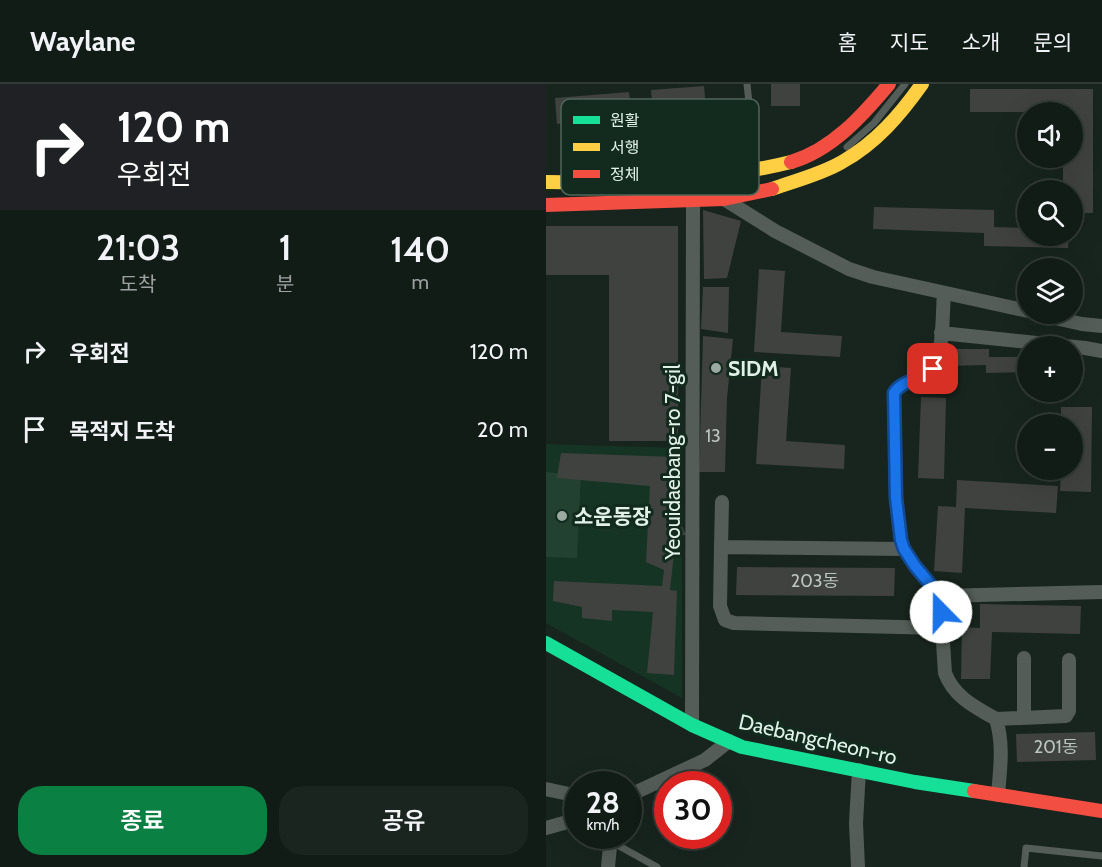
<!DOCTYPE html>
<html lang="ko">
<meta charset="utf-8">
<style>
body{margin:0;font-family:Cabin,"Noto Sans KR",sans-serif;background:#1b251f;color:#f1f3f6;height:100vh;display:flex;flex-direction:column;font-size:22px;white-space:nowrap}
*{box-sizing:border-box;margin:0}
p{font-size:20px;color:#9ca1a1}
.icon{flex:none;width:33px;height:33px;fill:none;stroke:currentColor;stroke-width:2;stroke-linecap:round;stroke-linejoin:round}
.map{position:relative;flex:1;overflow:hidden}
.sheet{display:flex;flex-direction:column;background:#121c16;width:546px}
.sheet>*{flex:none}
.banner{background:#202124;color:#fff;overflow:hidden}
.fabs{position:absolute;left:471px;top:18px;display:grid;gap:12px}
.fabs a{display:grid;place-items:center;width:66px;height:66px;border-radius:50%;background:#121c16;box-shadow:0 6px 24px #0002,0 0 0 2px #313a35;font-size:30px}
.speed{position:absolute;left:18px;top:687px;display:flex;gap:12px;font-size:30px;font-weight:700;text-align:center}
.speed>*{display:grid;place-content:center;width:78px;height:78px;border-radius:50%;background:#121c16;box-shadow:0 6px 24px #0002,0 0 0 2px #313a35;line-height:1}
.speed small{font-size:15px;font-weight:400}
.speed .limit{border:9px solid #d22;background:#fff;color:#111}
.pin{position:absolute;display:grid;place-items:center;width:51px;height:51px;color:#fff;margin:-26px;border-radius:12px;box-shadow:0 3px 9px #0006}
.me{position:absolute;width:66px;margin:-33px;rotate:338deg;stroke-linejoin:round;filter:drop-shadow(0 0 4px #0008)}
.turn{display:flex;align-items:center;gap:21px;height:126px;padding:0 18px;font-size:27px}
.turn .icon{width:78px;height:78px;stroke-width:2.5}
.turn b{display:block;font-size:42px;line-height:51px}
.eta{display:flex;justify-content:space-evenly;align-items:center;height:102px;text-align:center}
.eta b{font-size:36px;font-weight:600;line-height:42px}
.primary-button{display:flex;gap:12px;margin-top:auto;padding:12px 18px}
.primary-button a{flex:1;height:69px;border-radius:24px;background:#0b8043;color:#fff;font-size:24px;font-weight:600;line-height:69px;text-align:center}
.primary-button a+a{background:#1b251f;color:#f1f3f6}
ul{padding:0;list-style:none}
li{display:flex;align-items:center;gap:18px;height:78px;padding:0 18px}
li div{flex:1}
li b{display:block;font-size:22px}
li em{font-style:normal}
header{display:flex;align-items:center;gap:36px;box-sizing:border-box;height:84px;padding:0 30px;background:#121c16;border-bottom:2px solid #313a35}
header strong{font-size:28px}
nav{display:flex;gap:33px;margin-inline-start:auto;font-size:21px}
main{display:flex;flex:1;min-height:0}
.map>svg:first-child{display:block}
.built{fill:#153424}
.green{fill:#234130}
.building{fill:#40423f}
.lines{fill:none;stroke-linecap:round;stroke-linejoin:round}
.lane{stroke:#545d58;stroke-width:7}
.street{stroke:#545d58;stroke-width:14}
.fast{stroke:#16e098;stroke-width:14}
.slow{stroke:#ffcf43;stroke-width:14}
.jam{stroke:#f24e42;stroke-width:14}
.route-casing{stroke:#114b97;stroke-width:15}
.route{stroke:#1a73e8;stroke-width:10}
.poi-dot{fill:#9baaa1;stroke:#122b1e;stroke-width:2}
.labels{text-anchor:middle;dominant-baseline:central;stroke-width:6;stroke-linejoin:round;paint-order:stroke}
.number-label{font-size:18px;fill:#bac5be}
.poi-label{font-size:21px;font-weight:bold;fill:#e2f1e8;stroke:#122b1e;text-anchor:start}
.street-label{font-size:21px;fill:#e2f1e8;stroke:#122b1e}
.key{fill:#122b1e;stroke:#50665b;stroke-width:1.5}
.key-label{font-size:16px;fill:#e2f1e8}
</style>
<header>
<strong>Waylane</strong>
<nav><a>홈</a><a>지도</a><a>소개</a><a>문의</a></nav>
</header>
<main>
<section class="sheet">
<div class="banner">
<div class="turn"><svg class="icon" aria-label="right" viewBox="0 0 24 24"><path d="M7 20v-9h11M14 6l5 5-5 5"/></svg><div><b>120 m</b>우회전</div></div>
</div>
<div class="eta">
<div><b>21:03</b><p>도착</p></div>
<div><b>1</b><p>분</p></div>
<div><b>140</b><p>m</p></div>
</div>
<ul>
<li><svg class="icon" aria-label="right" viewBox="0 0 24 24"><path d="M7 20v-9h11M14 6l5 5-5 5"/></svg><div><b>우회전</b></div><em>120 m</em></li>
<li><svg class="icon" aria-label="arrive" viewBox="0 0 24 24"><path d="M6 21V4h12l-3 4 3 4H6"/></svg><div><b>목적지 도착</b></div><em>20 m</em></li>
</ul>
<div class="primary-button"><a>종료</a><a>공유</a></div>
</section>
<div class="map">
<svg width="556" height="783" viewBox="0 0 556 783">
<rect width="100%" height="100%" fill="#18251e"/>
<path class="built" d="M0 360 136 364V614L0 539Z"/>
<path class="green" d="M0 388 35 391 31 474 0 473Z"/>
<path class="building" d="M225 0H254V22H225Z
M158 2 160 25 107 29 105 6Z
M424 5H547V129H526V106H517V74H526V28H424Z
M83 8 86 33 11 40 9 14Z
M328 123 448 126V143L482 144V152H523L522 164 438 162V149L327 145Z
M157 126 195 137 181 194 158 195Z
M0 142H132V357H63V191H0Z
M213 185 239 187 235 248 296 252 294 273 208 268Z
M157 203H183L182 249 155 245Z
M157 252 187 255 181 314 179 388H153Z
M400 265H443V273H482V288L440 289V281L400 282Z
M216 282 245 284 240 357 299 361 298 385 210 380Z
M375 313 400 314 398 395 372 394Z
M515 323H546L545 408 514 407 515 386H526V340H515Z
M15 369 129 373 131 432 140 451H130L124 506 131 507 128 591 101 589 107 528 66 526V537L36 534V523L7 517 8 497 116 502 118 486 100 478 104 402 11 394Z
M411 396 512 402 510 429 419 424 416 489 388 487 392 422 410 423Z
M191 483 349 484 348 512 190 511Z
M434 520 535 522 534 550 446 548 444 595H415L416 543 434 544Z
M549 648 550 676 471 678 470 650Z"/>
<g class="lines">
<path class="lane" d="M201 0 210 84
M301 63 328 39 359 0
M64 757 111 783
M478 783 480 764 556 772"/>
<path class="street" d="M178 115 229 147 303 185 327 193 482 227
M398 209C396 230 399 278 381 291 370 299 356 296 348 309L350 414 355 456 358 465 369 482 394 512 399 589C408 613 429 623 450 635 458 661 454 685 452 711
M491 230 536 240 556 242
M395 249 539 264 556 267
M176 418 175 463 358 465
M175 463 174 522 179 536 188 539 396 544
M394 512 556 508
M478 634V574
M450 635 520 632 523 627V576
M146 641 147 115
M0 705 32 712
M82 712 159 676 183 657
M0 744 32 735
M62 783 65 752
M312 783 310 739 313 686"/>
<path class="fast" d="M0 559 146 641 196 663 369 698 428 707"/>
<path class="slow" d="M0 98C83 99 164 98 245 78
M226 105C248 97 276 90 296 78 330 59 354 31 376 0"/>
<path class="jam" d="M245 78C286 66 317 31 343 0
M0 121 178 115 226 105
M428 707 556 727"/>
</g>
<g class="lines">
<g class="route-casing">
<path id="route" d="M387 285C375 297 357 295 348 309L350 414 355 456 358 465 369 482 394 512 395 528"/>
</g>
<use href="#route" class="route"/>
</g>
<g class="poi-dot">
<circle cx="170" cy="284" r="6"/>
<circle cx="16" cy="432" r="6"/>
</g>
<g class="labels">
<g class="number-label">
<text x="167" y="352">13</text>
<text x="269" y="497">203동</text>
<text x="510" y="663">201동</text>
</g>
<g class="poi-label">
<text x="182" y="284">SIDM</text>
<text x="28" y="432">소운동장</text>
</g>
<g class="street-label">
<text transform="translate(126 378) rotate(-90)">Yeouidaebang-ro 7-gil</text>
<text transform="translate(272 655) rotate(13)">Daebangcheon-ro</text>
</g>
</g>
<rect x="15" y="15" width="198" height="96" rx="9" class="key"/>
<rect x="27" y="32" width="27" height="8" fill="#16e098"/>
<rect x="27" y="59" width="27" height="8" fill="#ffcf43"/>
<rect x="27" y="86" width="27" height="8" fill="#f24e42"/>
<g class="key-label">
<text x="64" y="42">원활</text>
<text x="64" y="69">서행</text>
<text x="64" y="96">정체</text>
</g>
</svg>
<div class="fabs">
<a><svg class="icon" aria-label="sound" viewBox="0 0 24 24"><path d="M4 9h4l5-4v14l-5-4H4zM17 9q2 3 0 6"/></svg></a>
<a><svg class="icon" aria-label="search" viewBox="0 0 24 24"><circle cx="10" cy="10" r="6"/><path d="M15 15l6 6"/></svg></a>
<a><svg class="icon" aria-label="layers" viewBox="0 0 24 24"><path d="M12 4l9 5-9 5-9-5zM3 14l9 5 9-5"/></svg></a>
<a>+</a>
<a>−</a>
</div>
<div class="speed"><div>28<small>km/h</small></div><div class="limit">30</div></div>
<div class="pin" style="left:387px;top:285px;background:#d93025"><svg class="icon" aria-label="arrive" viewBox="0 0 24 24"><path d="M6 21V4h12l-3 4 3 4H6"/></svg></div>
<svg class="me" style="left:395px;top:528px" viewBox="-20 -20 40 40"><circle r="19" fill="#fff"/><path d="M0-13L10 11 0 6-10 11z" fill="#1a73e8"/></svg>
</div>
</main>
